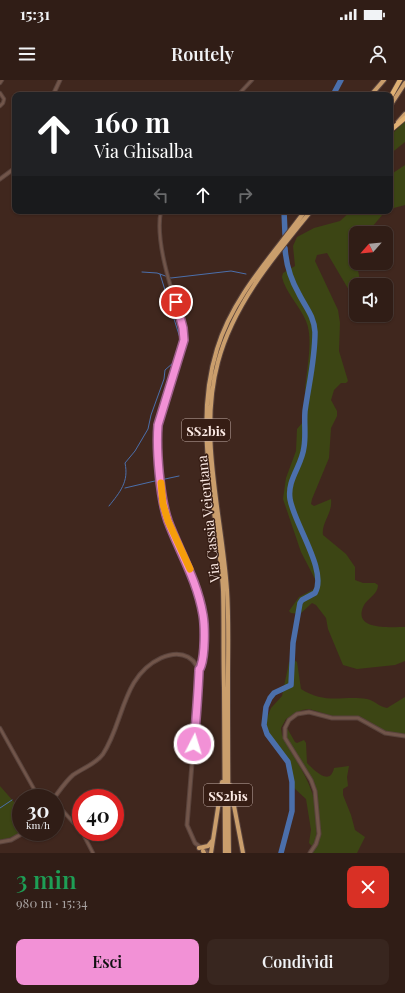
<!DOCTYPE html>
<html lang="it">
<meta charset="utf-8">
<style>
body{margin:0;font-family:"Playfair Display",serif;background:#38261f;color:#f1f3f6;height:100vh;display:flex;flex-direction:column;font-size:15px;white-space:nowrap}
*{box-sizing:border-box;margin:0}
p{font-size:13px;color:#a8a2a1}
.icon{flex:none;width:22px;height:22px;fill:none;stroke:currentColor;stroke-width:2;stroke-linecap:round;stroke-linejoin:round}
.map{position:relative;height:773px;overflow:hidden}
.drawer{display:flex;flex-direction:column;background:#301d16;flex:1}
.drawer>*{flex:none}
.banner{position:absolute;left:12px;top:12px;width:381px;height:122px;border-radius:8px;box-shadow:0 1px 3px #0004,0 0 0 1px #4b3b35;background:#202124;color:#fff;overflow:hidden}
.needle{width:26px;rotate:243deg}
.tools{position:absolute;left:349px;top:146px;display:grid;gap:8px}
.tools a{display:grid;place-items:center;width:44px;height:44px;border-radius:8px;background:#301d16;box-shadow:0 1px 3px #0004,0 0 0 1px #4b3b35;font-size:20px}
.speed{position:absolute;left:12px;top:709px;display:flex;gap:8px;font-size:20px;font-weight:700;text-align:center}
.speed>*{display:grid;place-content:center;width:52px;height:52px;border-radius:50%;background:#301d16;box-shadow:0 1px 3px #0004,0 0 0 1px #4b3b35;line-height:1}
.speed small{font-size:10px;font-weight:400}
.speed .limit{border:6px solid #d22;background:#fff;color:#111}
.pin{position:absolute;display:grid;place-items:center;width:34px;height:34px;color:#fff;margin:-17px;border:2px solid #fff;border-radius:50%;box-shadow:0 1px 4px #0007}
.me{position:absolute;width:44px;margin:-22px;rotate:5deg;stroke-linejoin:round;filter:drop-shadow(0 0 3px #0008)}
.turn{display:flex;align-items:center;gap:14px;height:84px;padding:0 16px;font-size:18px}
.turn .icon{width:52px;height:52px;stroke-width:2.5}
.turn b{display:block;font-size:28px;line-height:34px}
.lanes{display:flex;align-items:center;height:38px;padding:0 16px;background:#0003;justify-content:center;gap:20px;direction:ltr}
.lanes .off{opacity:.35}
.round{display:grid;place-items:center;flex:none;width:42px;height:42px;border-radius:8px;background:#38261f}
.headline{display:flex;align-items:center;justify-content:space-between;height:68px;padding:0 16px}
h1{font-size:24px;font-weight:600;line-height:30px;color:#1e9e55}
.action{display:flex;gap:8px;margin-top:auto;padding:8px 16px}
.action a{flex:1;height:46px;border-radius:8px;background:#f291d6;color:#111;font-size:16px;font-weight:600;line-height:46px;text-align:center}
.action a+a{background:#38261f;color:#f1f3f6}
.status{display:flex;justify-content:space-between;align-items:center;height:28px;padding:0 20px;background:#301d16;direction:ltr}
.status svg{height:11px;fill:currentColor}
header{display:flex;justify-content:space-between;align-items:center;height:52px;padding:0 16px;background:#301d16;font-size:18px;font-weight:600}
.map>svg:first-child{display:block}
.green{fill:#3c4514}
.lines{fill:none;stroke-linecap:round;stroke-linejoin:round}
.stream{stroke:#4b6fab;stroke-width:1}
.river{stroke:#4b6fab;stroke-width:5.5}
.minor-casing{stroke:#59433c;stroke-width:4.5}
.tertiary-casing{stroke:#59433c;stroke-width:5}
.trunk-casing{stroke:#59433c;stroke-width:6}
.motorway-casing{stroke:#59433c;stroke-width:6}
.minor{stroke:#71554a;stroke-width:2.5}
.tertiary{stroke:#71554a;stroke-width:3}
.trunk{stroke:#ca9e6c;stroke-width:4}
.motorway{stroke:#e0b174;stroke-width:4.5}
.route-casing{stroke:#9d5e8b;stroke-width:10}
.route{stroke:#f291d6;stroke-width:7}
.slow{stroke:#f59e0b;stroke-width:7}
.labels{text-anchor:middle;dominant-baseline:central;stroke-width:3;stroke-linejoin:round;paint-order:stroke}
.shield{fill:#361d14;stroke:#c0aca5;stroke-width:1}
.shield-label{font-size:13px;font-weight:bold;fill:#fbe9e3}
.street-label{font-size:14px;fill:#fbe9e3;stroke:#361d14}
</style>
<div class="status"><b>15:31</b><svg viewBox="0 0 49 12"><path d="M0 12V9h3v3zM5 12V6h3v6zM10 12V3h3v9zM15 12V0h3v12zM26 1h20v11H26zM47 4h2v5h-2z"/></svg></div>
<header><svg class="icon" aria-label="menu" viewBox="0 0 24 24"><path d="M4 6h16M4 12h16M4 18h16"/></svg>Routely<svg class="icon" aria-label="person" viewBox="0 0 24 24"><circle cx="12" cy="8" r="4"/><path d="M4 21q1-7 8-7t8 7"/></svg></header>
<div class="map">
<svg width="405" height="773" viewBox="0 0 405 773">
<rect width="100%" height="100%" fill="#40271e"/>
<path class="green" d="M405 41V62L390 74V56Z
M405 85V125L390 129V95Z
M351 131H387L383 134 367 153H356V168L354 171 361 205H356V222L327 173 317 175 315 181 338 230 340 243 339 271 348 301 346 303H341L334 310 331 320 337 331V336L331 348 329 378 312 419 311 424 314 426 331 419C333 433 321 443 323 455L346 474 355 487V500L363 503H375L378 505C378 514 368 518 364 525 351 551 391 547 405 547V581L395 585 357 589 343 585 328 549 326 538 316 525 312 523 300 534 291 533 289 531 299 517 314 509 316 501 301 472 283 419 286 398 296 371 297 349 303 342 307 316 305 311C306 291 314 259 306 241 300 226 285 212 282 197L283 193 295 186 293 166 297 157 314 148 340 141Z
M294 580 297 582 301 609C326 625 343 615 367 619 374 620 379 627 387 628L405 617V654L387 652 359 636H333L309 629 302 630 286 639 281 648 282 655C301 690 327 722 314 765L312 766 309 763 311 750 306 719 293 707 288 680 286 676 275 669 270 659 266 644V640L271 628 282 616 289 582Z
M287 648 295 662 297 663 304 660 306 663 307 683C314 690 330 707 334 688L349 686 347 697 348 706 343 709V715L351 735 355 750 365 757 357 773H312L318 764 321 754 315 708 286 658Z
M0 706 21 730V752H23L9 758 0 760Z"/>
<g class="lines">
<path class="stream" d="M142 192 157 193 171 198 231 191 246 194
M165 399 179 396
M125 408 159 400
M109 426C120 412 129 402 125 383L135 371 148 349 151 335 164 299 165 290 173 283 177 274 180 258 160 194
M0 728 12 720"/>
<path class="river" d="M333 15 341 0
M284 131 285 154
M281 773 292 731V702L288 682 267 654 264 645 266 627 270 618 274 613 291 605 293 563 300 523 302 520 315 513C328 491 294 444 290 419 287 399 302 386 304 367 306 355 304 343 305 331 309 303 315 280 315 252 314 236 306 228 299 214 291 200 286 184 285 168"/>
<g class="minor-casing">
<path id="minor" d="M0 3 2 0
M0 13 4 19 3 23 0 26
M238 15 252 0
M161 131C154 162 174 217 183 248L184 260 158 345 163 424 173 455 190 489 203 535V570L201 586 199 590
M0 648 39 718
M55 722 81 751
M82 752 93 773"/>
</g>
<g class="tertiary-casing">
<path id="tertiary" d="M53 15 60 0
M0 99 15 88
M54 718C60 710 66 701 73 695 83 688 96 684 103 674 124 642 122 596 161 578 170 574 179 572 188 577 195 581 199 588 199 597L187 745 195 763 208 773
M0 762 11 760 25 752
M310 773 316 764 319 754 315 711 311 700 285 658V648L289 640 297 634 309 632 332 638H358L385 653 405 656"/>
</g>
<g class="trunk-casing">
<path id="trunk" d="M371 15 384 0
M390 26 405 3
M398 42 405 34
M230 705 243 773
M199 768 208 766 212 761
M203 771 204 773
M211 773 222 702
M225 773C225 718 224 663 224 608 223 575 224 543 223 510 218 430 192 349 217 269 233 216 273 175 305 131
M229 773C228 714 228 656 228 597 228 568 229 539 227 510 222 435 198 356 218 282 233 225 274 176 311 131"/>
</g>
<g class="motorway-casing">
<path id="motorway" d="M390 18 400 0
M392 49 405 38"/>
</g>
<use href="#minor" class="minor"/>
<use href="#tertiary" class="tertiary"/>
<use href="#trunk" class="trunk"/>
<use href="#motorway" class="motorway"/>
</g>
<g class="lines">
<g class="route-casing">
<path id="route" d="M176 222 183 248 184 260 158 345C156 370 160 418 168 441 180 473 197 500 203 535 205 547 205 574 201 586 200 590 199 587 199 591 198 615 196 640 194 664"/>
</g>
<use href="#route" class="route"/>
<path class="slow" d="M161 403 163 424 168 441 190 489"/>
</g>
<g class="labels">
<g class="shield">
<rect x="182" y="339" width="48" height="22" rx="3"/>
<rect x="204" y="704" width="48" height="22" rx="3"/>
</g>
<g class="shield-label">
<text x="206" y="350">SS2bis</text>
<text x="228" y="715">SS2bis</text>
</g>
<g class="street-label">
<text transform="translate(208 439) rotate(-96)">Via Cassia Veientana</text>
</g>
</g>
</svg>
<div class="tools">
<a><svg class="needle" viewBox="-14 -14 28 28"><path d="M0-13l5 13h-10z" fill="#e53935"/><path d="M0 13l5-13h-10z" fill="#a8a2a1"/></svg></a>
<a><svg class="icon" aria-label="sound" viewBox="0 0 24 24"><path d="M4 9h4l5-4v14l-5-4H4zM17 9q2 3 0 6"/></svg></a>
</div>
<div class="speed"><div>30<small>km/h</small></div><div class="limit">40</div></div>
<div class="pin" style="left:176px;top:222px;background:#d93025"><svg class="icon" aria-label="arrive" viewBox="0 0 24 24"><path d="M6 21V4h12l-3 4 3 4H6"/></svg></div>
<svg class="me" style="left:194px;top:664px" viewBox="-20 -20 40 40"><circle r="17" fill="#f291d6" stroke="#fff" stroke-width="3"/><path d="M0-11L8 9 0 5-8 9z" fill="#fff"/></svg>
<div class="banner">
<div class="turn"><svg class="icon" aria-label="ahead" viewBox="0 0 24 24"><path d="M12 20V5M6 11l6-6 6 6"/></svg><div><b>160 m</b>Via Ghisalba</div></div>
<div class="lanes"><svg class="icon off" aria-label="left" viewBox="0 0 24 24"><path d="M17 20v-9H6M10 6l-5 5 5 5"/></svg><svg class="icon" aria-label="ahead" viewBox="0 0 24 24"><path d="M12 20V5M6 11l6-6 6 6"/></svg><svg class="icon off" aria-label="right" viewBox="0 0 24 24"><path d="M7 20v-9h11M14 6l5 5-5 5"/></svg></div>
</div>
</div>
<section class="drawer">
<div class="headline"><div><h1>3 min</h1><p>980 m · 15:34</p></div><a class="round" style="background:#d93025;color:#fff"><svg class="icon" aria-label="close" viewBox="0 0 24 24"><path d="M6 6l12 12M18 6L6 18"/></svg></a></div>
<div class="action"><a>Esci</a><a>Condividi</a></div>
</section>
